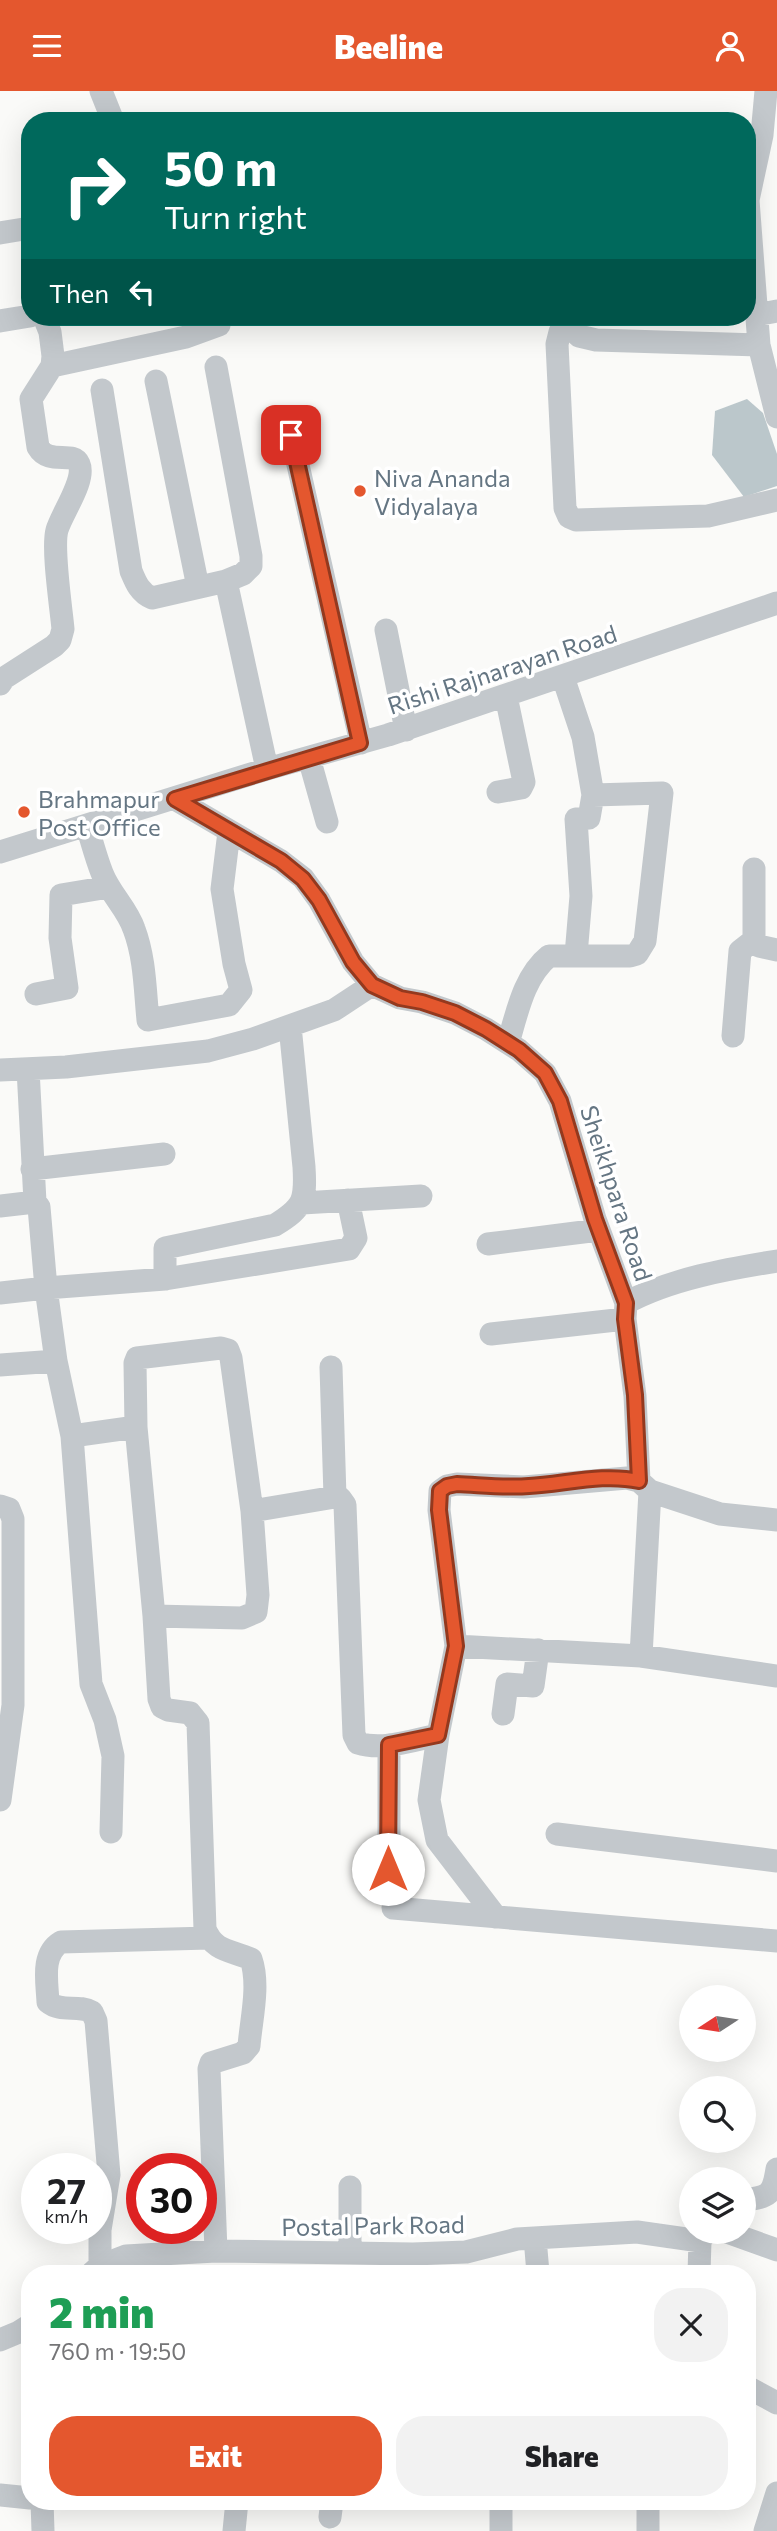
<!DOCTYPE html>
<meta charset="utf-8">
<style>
body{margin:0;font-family:Commissioner,sans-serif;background:#f2f2f2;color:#202124;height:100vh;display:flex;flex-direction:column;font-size:26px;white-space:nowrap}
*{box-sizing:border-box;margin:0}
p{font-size:23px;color:#757577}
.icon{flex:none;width:38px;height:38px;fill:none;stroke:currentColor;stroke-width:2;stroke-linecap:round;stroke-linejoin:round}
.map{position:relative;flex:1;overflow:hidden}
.details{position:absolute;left:21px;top:2174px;width:735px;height:245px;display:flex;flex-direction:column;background:#fff;border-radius:28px;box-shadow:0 7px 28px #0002}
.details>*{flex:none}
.banner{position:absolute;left:21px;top:21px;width:735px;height:214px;border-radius:28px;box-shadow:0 7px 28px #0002;background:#00695c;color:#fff;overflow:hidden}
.needle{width:46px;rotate:258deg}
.controls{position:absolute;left:679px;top:1894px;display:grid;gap:14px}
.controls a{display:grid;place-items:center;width:77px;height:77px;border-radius:50%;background:#fff;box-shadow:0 7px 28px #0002;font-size:35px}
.speed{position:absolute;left:21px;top:2062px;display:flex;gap:14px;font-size:35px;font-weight:700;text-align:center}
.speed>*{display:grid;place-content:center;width:91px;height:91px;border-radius:50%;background:#fff;box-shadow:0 7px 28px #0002;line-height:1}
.speed small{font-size:18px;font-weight:400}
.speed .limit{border:10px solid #d22;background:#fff;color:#111}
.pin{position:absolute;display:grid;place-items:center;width:60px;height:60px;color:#fff;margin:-30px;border-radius:14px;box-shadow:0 4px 10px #0006}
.me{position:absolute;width:77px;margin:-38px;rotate:0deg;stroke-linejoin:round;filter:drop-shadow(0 0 5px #0008)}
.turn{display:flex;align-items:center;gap:24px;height:147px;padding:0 28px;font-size:32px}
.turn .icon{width:91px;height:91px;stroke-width:2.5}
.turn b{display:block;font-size:49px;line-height:60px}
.then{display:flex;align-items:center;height:66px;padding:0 28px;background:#0003;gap:14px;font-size:26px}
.round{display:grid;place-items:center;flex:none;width:74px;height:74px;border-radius:28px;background:#f2f2f2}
.head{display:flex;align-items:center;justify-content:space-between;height:119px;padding:0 28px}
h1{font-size:42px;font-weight:800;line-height:52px;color:#1e9e55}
.button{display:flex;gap:14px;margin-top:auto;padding:14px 28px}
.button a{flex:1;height:80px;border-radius:28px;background:#e4572e;color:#fff;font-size:28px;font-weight:800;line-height:80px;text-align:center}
.button a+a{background:#f2f2f2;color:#202124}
header{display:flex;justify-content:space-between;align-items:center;height:91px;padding:0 28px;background:#e4572e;color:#fff;font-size:32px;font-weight:800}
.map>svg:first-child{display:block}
.water{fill:#bbc7cb}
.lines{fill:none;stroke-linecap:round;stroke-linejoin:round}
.minor{stroke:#c3c8cc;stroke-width:23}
.route-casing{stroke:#94391e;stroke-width:18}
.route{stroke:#e4572e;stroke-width:12}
.poi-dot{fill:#e4572e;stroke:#fff;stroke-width:2.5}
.labels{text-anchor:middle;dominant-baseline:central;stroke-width:7;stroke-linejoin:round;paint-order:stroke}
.poi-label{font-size:24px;fill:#657683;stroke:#fff;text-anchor:start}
.street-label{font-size:24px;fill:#657683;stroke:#fff}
</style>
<header><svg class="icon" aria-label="menu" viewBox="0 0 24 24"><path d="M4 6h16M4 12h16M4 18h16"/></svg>Beeline<svg class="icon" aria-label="person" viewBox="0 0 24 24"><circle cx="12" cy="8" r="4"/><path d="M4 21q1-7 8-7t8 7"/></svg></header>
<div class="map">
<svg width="777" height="2440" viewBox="0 0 777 2440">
<rect width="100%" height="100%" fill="#fafaf8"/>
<path class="water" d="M747 308 763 322 777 363V395L744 406 712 364 715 320Z"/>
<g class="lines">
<path class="minor" d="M101 0 113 30
M766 0 762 44 748 109 759 254 777 326
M0 142 30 137
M756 224 777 220
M562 226 579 245 596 249 759 254
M0 230 30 225
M566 231 560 241 557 253 565 417 569 426 576 429 708 425 777 409
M52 275 186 246 219 234 217 226
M216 276 251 465V475L243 483 226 490 267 678
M156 290 198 496
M102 299 131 480C136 492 140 502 152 507L226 490
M291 343 361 652
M386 539 406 639
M0 593 4 587 54 555 60 549 63 538C61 516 52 457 57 439 62 422 86 389 79 373 73 359 49 375 38 356L31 308 52 275 53 265 50 241 44 226
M309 667 327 731
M498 701 521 697 524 691 506 605
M175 708 281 770 303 787 319 809 353 871 372 894 400 907 422 911 455 922 486 938 519 959 545 982 560 1010 595 1128 626 1212 625 1228 635 1305 639 1390
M87 735C92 751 96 767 102 782 110 803 127 817 134 838 145 867 145 899 148 929L229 914 241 899 234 873 222 798 229 741
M0 761 267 678 388 644 777 512
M754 778V849L759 855 777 859
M576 864 581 805 576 728 589 727 593 704
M36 903 67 897 60 847 61 804 109 796
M733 945 740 860 754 849
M508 952C517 922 524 885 549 865H630L637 863 645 850 662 702 593 704 583 646 563 586
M28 978 35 1111
M0 979 66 976 208 960 253 948 334 919 372 894
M32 1078 164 1063
M302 1112 421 1105
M0 1115 35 1111 39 1116 46 1197 165 1188 349 1158 356 1147 348 1109
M488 1153 599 1139
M165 1188V1157L275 1134C304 1116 306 1109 304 1076L290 935
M0 1202 46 1197 56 1270 0 1274
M626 1212C670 1188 727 1178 777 1170
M491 1243 625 1228
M56 1270 72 1345 136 1336 154 1525 242 1527 256 1521 258 1504 252 1420 231 1267 228 1259 221 1257 137 1267 135 1272 136 1336
M331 1276 335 1406
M72 1345 91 1593 105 1629 113 1665 111 1741
M0 1415 9 1418 13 1428V1614L0 1709
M252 1420 335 1406 340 1407 345 1414 354 1644 358 1652C383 1660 413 1649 438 1644L456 1555 439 1419 440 1400 447 1395 457 1393 524 1396 627 1387 639 1390 650 1400 720 1423 777 1429
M154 1525 159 1608 162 1616 168 1619 190 1622 198 1632 205 1838C214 1861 231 1859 251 1868 260 1894 251 1929 249 1955L243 1962 211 1972 209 1978 216 2160
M456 1555 641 1565 777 1585
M641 1565 650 1400
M503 1623 507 1593 533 1595 538 1559
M438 1644 429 1709 437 1749 496 1826
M557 1743 777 1770
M389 1778V1654
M393 1817 777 1850
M744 2109C769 2106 773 2104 777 2078
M724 2140 777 2159
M535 2147 538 2182
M350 2162V2096
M100 2175V2139L109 2084 96 1930 92 1921C78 1913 61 1922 48 1911 47 1890 41 1863 61 1851L209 1847
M92 2182 100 2175 126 2165 179 2162 216 2160 413 2163 466 2161 517 2148 637 2141 700 2150
M699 2182 700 2150 707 2140
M0 2249 19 2241 30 2234
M747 2296 777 2312
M0 2404 30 2407
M42 2410 43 2440
M501 2410V2440
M330 2426 332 2410
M234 2440 237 2410
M648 2440V2410
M765 2440 777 2402"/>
</g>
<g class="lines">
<g class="route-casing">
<path id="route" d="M291 344 360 652 175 708 281 770 303 788 319 809 353 871 372 894 400 907 422 911 455 922 486 938 519 959 545 982 560 1010 595 1128 626 1212 625 1228 635 1304 639 1390C604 1382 565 1393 529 1395 505 1397 481 1394 457 1393L447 1395 440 1400 439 1419 456 1555 438 1644 389 1654 388 1778"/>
</g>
<use href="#route" class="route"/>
</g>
<g class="poi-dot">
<circle cx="360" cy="400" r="7"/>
<circle cx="24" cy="721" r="7"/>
</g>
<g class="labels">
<g class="poi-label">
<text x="374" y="386">Niva Ananda<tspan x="374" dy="28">Vidyalaya</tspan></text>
<text x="38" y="707">Brahmapur<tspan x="38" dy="28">Post Office</tspan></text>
</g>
<g class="street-label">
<text transform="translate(502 578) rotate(-18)">Rishi Rajnarayan Road</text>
<text transform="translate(617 1102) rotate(72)">Sheikhpara Road</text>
<text transform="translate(373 2134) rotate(-1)">Postal Park Road</text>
</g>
</g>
</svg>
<div class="controls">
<a><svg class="needle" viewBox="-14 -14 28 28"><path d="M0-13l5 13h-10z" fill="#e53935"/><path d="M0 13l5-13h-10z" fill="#757577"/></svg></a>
<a><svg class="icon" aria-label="search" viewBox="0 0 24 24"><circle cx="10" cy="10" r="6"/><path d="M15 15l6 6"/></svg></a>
<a><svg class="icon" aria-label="layers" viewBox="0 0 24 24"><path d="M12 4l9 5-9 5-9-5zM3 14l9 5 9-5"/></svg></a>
</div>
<div class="speed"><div>27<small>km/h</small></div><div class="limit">30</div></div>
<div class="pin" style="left:291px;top:344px;background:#d93025"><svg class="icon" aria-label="arrive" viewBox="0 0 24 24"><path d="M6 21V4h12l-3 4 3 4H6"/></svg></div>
<svg class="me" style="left:388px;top:1778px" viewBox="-20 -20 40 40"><circle r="19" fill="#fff"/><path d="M0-13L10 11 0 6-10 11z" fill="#e4572e"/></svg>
<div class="banner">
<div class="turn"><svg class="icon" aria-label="right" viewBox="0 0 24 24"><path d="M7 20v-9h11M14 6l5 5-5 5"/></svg><div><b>50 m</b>Turn right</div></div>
<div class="then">Then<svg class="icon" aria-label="left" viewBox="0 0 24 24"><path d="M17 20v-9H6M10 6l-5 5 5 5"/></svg></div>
</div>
<section class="details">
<div class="head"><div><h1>2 min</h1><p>760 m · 19:50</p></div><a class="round"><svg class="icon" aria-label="close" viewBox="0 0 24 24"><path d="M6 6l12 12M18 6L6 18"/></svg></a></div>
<div class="button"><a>Exit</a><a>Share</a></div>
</section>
</div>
